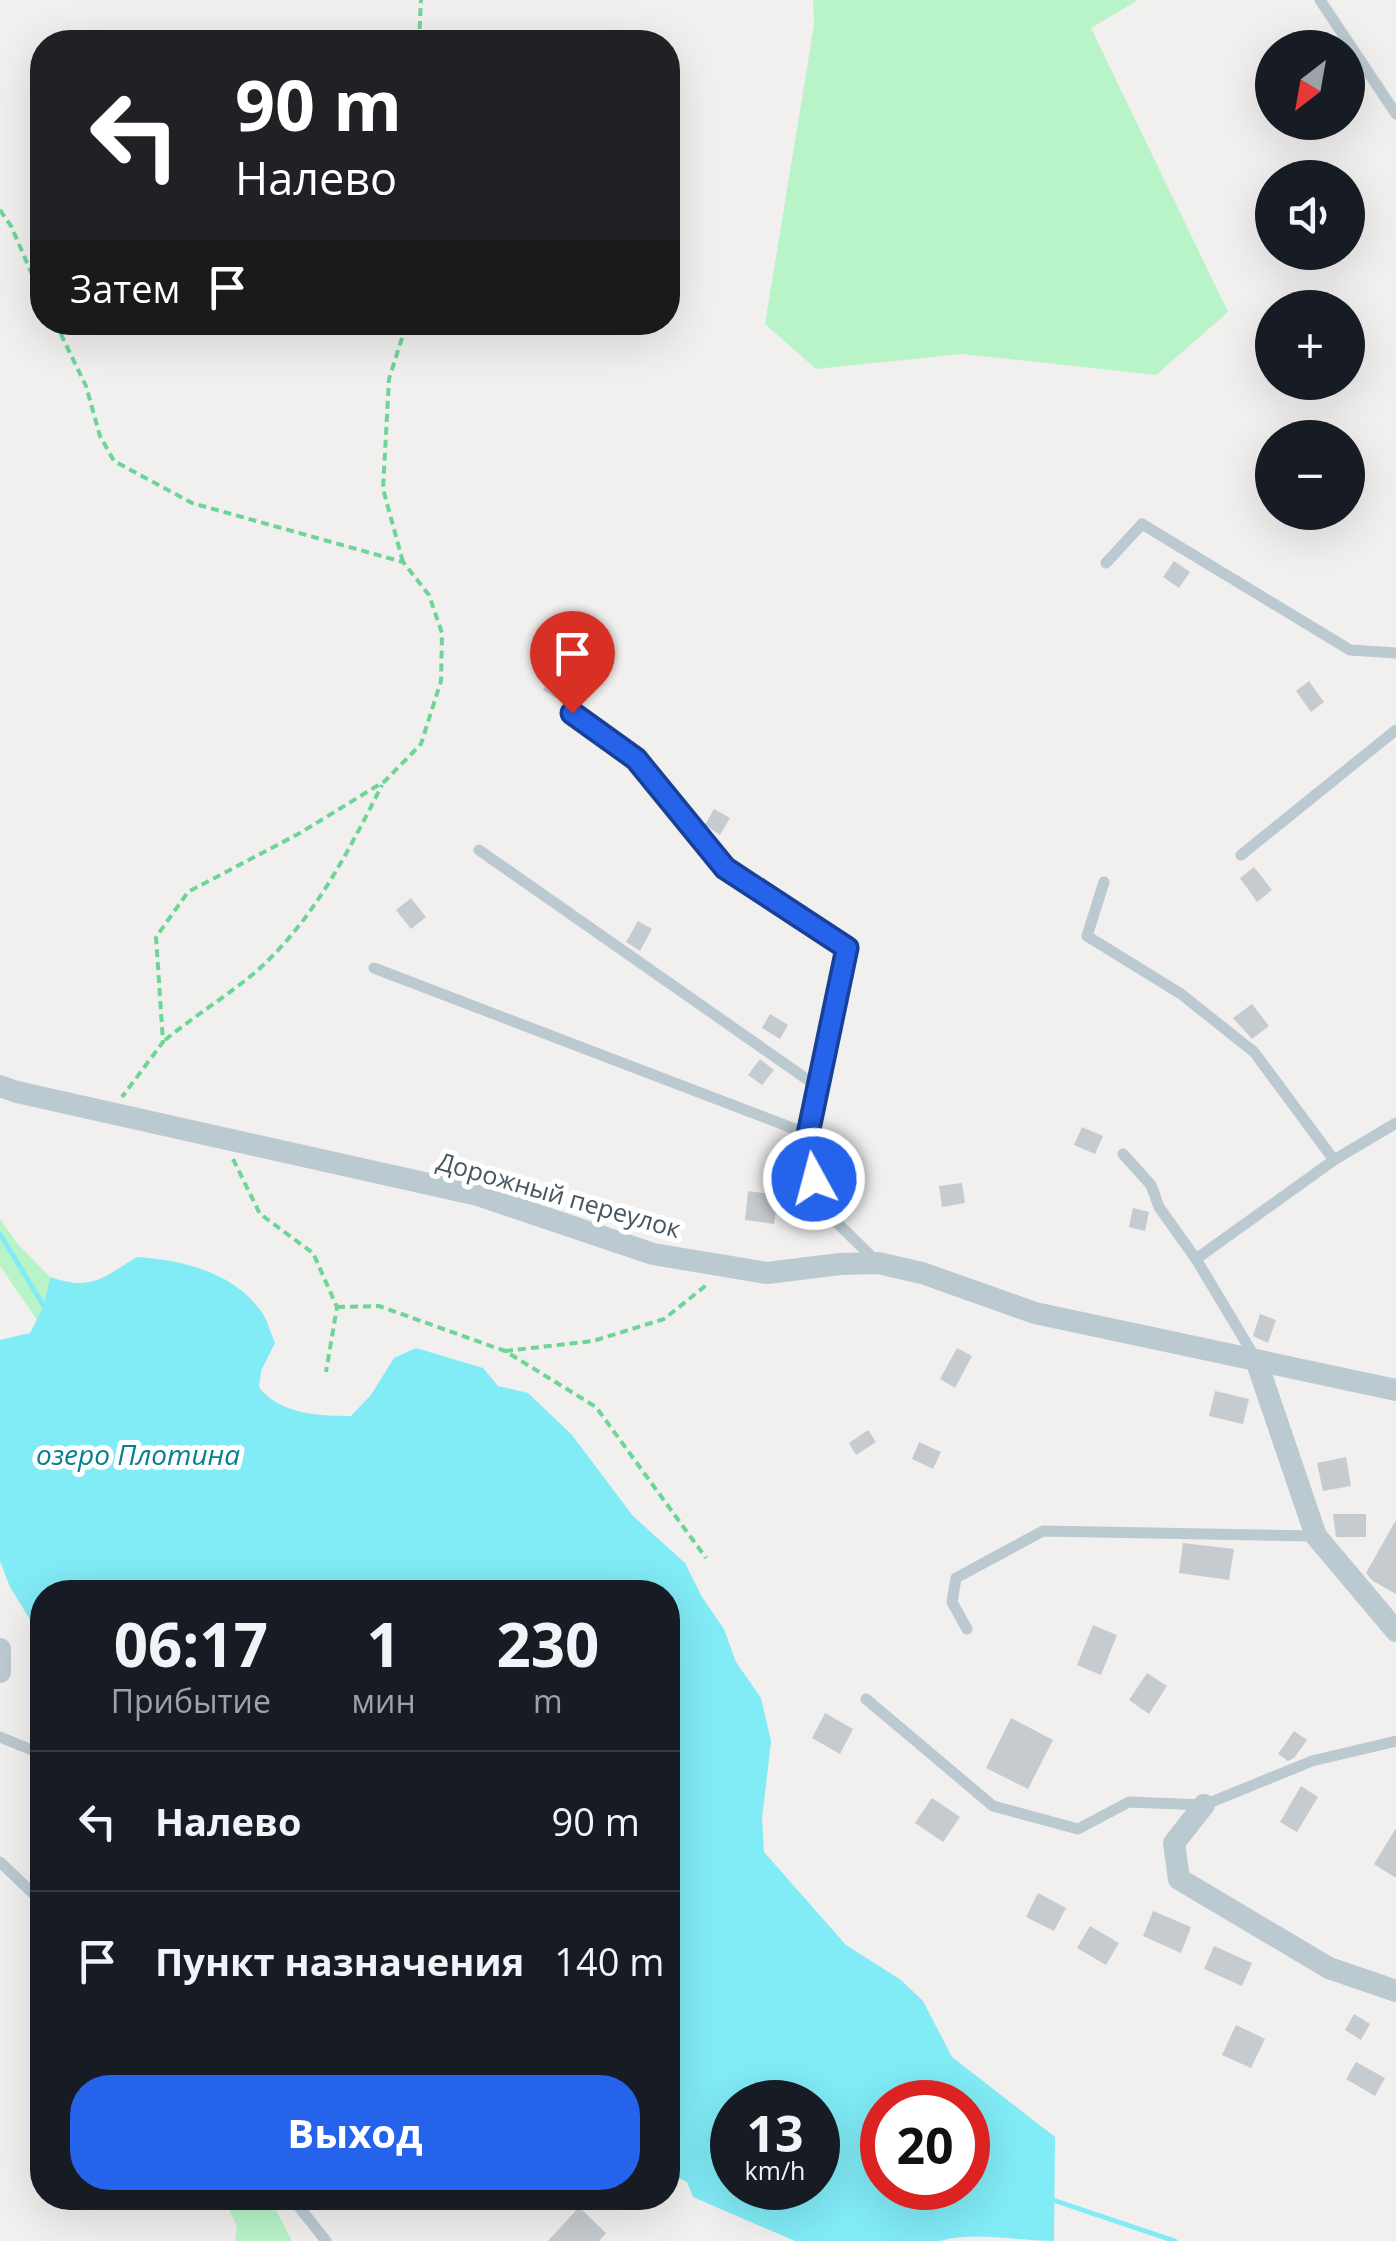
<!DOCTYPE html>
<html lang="ru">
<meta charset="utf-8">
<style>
body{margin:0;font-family:"Open Sans",sans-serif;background:#20242c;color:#f1f3f6;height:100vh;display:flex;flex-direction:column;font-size:38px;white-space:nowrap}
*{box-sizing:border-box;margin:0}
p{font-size:32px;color:#9ea1a6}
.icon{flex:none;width:55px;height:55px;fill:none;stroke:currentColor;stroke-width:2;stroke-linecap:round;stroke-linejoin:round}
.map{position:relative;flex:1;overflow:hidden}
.drawer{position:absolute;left:30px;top:1580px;width:650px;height:630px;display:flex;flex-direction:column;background:#171b24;border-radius:40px;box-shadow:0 10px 40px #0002}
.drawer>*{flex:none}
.hud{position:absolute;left:30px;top:30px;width:650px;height:305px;border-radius:40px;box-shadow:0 10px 40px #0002;background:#202124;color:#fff;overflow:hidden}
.needle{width:65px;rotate:211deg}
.tools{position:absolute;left:1255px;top:30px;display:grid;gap:20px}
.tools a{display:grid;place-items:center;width:110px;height:110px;border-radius:50%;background:#171b24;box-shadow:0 10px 40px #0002;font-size:50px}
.speed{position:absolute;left:710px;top:2080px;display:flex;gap:20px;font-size:50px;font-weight:700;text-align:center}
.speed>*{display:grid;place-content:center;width:130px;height:130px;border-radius:50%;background:#171b24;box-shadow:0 10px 40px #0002;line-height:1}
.speed small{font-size:25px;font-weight:400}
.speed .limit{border:15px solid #d22;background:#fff;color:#111}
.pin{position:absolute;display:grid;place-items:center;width:85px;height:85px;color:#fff;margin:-102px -42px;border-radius:50% 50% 50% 0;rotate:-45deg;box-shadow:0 0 10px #0007}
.pin .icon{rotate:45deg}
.me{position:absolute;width:110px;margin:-55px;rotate:353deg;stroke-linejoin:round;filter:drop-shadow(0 0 8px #0008)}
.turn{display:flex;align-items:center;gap:35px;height:210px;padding:0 40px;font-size:45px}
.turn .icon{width:130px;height:130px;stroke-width:2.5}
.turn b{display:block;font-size:70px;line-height:85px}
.then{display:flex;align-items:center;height:95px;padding:0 40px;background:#0003;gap:20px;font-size:38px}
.eta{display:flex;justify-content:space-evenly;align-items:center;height:170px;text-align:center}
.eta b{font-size:60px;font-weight:700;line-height:70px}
.button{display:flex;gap:20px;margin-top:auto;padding:20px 40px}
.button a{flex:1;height:115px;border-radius:40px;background:#2563eb;color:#fff;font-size:40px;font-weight:700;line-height:115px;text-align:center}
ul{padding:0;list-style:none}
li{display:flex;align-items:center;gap:30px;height:140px;padding:0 40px;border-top:2px solid #363941}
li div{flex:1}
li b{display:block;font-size:38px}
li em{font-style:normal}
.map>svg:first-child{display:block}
.green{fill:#b9f4c9}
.water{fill:#81ebf6;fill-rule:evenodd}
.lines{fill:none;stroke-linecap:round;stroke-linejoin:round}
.stream{stroke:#81ebf6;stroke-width:5}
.building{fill:#c6cbd0}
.path{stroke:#6dd696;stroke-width:4;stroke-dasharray:8 5;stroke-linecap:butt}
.lane{stroke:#bbc9d0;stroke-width:11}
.street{stroke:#bbc9d0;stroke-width:22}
.route-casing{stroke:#184099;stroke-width:25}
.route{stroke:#2563eb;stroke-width:18}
.labels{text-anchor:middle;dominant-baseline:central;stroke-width:10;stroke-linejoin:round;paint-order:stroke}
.street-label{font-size:25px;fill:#45565f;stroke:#fff}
.water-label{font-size:28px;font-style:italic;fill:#04808e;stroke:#fff}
</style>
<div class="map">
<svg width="1396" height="2241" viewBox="0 0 1396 2241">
<rect width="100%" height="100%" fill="#f2efef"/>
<path class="green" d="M813 0H1138L1091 28 1228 312 1156 375 962 354 816 369 765 324 814 25Z
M0 1219 17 1243 50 1277 45 1306 37 1320 0 1266Z
M223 2198H270L292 2241H235L237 2226Z"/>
<path class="water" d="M137 1257C182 1260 235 1272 263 1314 268 1322 271 1334 275 1343L261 1371 259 1387C279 1414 319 1416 351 1416L371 1395 394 1358 416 1348 483 1368 498 1386 528 1393 572 1435 633 1516 685 1563 702 1597 724 1629 736 1662 761 1698 771 1741 762 1819 764 1852 846 1945 901 1980 923 2001 952 2057 1055 2137 1054 2241C1017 2241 975 2231 940 2241H795L693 2197 687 2182 668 2172V1592H42V1639L10 1587 0 1561V1340L30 1333 44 1306 50 1277C93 1291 100 1279 137 1257ZM818 2102V2188H732V2102ZM968 2102V2188H882V2102Z"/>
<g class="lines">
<path class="stream" d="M0 1234 45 1308
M1050 2199 1175 2241"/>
</g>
<path class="building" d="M1174 561 1190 572 1179 588 1163 577Z
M551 676 576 691 567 705 543 690Z
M1309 681 1324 702 1311 712 1296 691Z
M714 809 730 818 720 835 705 825Z
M1254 867 1272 890 1257 902 1240 878Z
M411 898 426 917 411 929 396 910Z
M638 921 652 929 640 951 626 942Z
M1252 1004 1269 1026 1252 1039 1233 1018Z
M770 1014 788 1025 780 1039 762 1028Z
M760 1059 774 1070 762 1085 748 1075Z
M1082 1127 1103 1136 1095 1154 1074 1145Z
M962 1183 965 1203 942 1207 939 1186Z
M748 1191 778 1195 774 1224 745 1220Z
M1133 1208 1149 1212 1145 1231 1129 1227Z
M1260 1314 1276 1320 1268 1343 1253 1336Z
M957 1348 972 1356 955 1388 940 1379Z
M1215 1391 1249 1399 1243 1424 1209 1416Z
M868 1430 876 1442 856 1455 849 1443Z
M919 1442 941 1452 933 1469 912 1459Z
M1346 1457 1351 1486 1323 1491 1317 1463Z
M1333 1514H1366V1537H1336Z
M1396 1520V1594L1373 1581 1366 1573Z
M1183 1543 1234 1549 1229 1580 1179 1573Z
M1093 1625 1117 1635 1101 1675 1077 1665Z
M1147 1673 1167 1686 1149 1714 1129 1700Z
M825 1713 853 1729 840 1754 812 1738Z
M1011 1718 1053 1740 1028 1789 986 1768Z
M1294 1731 1307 1740 1294 1758 1288 1761 1278 1754Z
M1301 1786 1318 1797 1297 1832 1280 1822Z
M932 1798 960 1817 943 1842 915 1823Z
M1396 1828V1878L1374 1864Z
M1038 1893 1066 1908 1054 1931 1026 1917Z
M1153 1911 1191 1927 1181 1953 1143 1936Z
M1090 1926 1119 1943 1106 1965 1077 1948Z
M1214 1946 1252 1963 1242 1986 1204 1969Z
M1354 2014 1370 2024 1361 2040 1345 2030Z
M1236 2025 1265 2039 1251 2068 1222 2055Z
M1356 2062 1385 2078 1375 2096 1346 2079Z
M579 2207 606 2233 599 2241H548Z"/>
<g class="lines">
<path class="path" d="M419 42 421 0
M0 210 11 226 42 297
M55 322 86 386 100 436 114 461 192 503 403 562 429 595 442 633 441 681 421 744 385 781 300 833 188 892 156 937 163 1042 122 1097
M403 562 383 489 389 379 407 322
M165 1040C193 1017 224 998 252 975 312 924 347 854 382 785
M233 1159 260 1214 313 1253 337 1307 326 1372
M337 1307 379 1306 505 1351 596 1407 706 1558
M505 1351 593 1341 664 1319 704 1287 707 1282"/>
<path class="lane" d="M1320 0 1396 114
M1106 563 1142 524 1350 650 1396 653
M572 713 635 759 725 868 847 948 808 1134
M479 850 818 1087
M1241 855 1396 730
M1104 882 1087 936 1181 994 1254 1052 1334 1160
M374 968 808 1134 820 1206 875 1260
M1123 1154 1151 1185 1159 1207 1196 1259 1256 1359
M1196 1259 1334 1160 1396 1123
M967 1629 952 1602 956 1578 1043 1531 1316 1536
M866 1699 993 1806 1078 1829 1129 1802 1204 1805 1312 1761 1396 1741
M0 1737 42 1754
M0 1862 42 1902
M292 2198 326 2241"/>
<path class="street" d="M0 1086 17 1092 478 1195 653 1254 767 1273 840 1264 878 1263 922 1273 1035 1313 1396 1390
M1256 1360 1316 1536 1396 1631
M0 1649V1672
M1204 1805 1174 1843 1179 1879 1329 1968 1396 1991"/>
</g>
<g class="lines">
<g class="route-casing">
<path id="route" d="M572 713 636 759 725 868 847 948 808 1134 814 1179"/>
</g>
<use href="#route" class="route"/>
</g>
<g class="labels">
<g class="street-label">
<text transform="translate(559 1194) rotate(16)">Дорожный переулок</text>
</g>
<g class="water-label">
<text x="138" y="1454">озеро Плотина</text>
</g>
</g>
</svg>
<div class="tools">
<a><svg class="needle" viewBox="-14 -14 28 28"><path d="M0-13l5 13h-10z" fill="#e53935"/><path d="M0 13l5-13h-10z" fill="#9ea1a6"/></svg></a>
<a><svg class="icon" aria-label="sound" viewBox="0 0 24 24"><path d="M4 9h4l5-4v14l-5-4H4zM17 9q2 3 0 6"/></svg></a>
<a>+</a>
<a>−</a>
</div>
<div class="speed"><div>13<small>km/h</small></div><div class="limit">20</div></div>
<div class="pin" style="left:572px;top:713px;background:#d93025"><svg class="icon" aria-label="arrive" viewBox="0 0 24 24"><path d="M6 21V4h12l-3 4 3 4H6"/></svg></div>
<svg class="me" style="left:814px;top:1179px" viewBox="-20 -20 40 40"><circle r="17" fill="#2563eb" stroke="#fff" stroke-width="3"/><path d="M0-11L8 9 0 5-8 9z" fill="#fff"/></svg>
<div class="hud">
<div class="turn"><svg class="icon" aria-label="left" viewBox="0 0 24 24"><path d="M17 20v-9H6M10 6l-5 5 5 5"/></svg><div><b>90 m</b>Налево</div></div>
<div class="then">Затем<svg class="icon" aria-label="arrive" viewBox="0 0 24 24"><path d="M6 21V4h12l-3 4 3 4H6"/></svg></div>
</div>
<section class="drawer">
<div class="eta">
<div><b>06:17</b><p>Прибытие</p></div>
<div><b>1</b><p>мин</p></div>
<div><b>230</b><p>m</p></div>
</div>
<ul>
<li><svg class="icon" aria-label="left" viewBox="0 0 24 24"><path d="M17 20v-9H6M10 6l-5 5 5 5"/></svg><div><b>Налево</b></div><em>90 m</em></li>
<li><svg class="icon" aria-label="arrive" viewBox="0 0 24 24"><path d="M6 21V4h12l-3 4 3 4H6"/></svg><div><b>Пункт назначения</b></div><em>140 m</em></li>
</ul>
<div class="button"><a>Выход</a></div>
</section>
</div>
